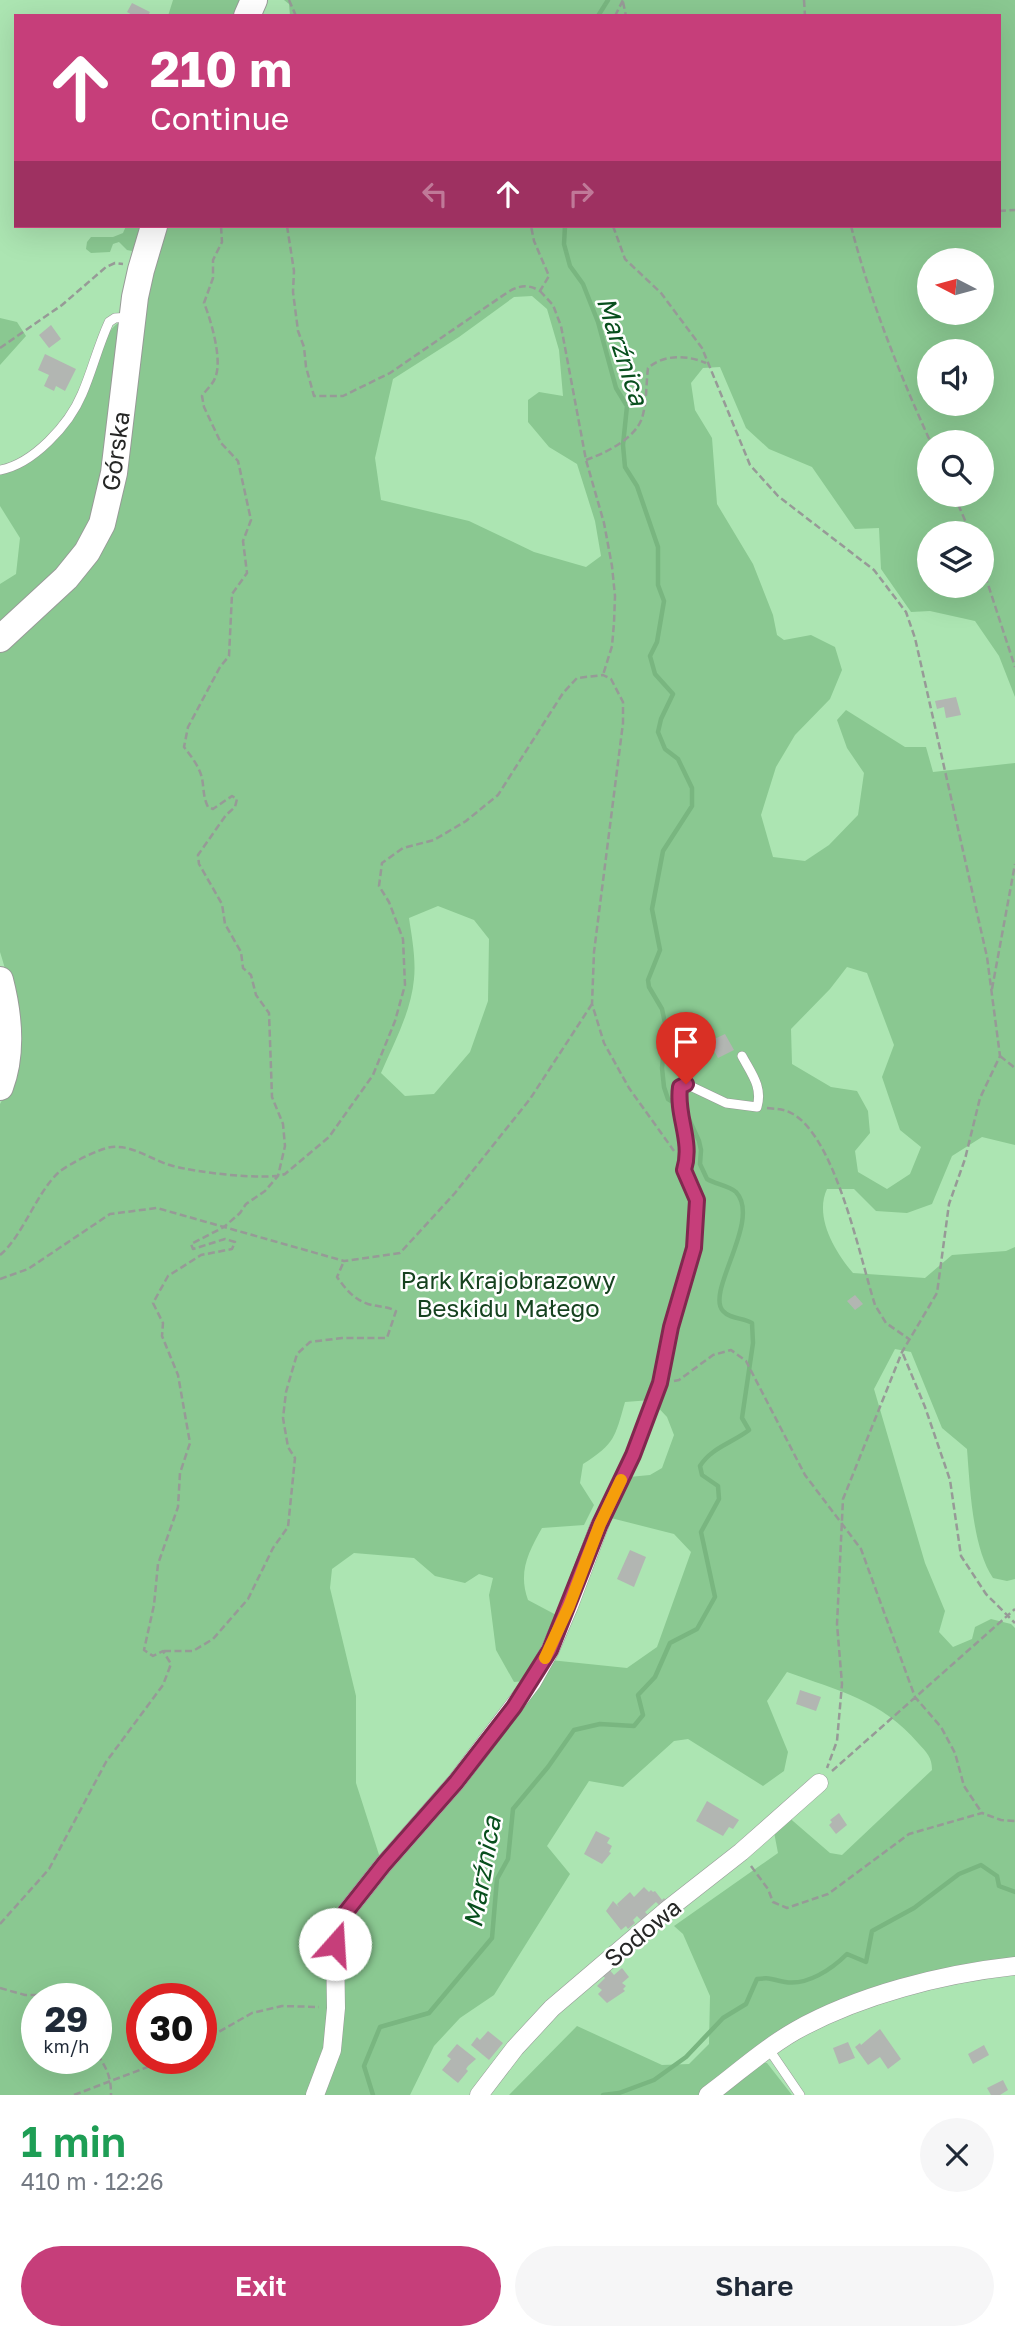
<!DOCTYPE html>
<meta charset="utf-8">
<style>
body{margin:0;font-family:"Golos Text",sans-serif;background:#f6f6f7;color:#1f2937;height:100vh;display:flex;flex-direction:column;font-size:26px;white-space:nowrap}
*{box-sizing:border-box;margin:0}
p{font-size:23px;color:#747a83}
.icon{flex:none;width:38px;height:38px;fill:none;stroke:currentColor;stroke-width:2;stroke-linecap:round;stroke-linejoin:round}
.map{position:relative;height:2095px;overflow:hidden}
.side{display:flex;flex-direction:column;background:#fff;flex:1}
.side>*{flex:none}
.top-card{position:absolute;left:14px;top:14px;width:987px;height:214px;border-radius:0px;box-shadow:0 7px 28px #0002;background:#c63e7a;color:#fff;overflow:hidden}
.needle{width:46px;rotate:276deg}
.tools{position:absolute;left:917px;top:248px;display:grid;gap:14px}
.tools a{display:grid;place-items:center;width:77px;height:77px;border-radius:50%;background:#fff;box-shadow:0 7px 28px #0002;font-size:35px}
.speed{position:absolute;left:21px;top:1983px;display:flex;gap:14px;font-size:35px;font-weight:700;text-align:center}
.speed>*{display:grid;place-content:center;width:91px;height:91px;border-radius:50%;background:#fff;box-shadow:0 7px 28px #0002;line-height:1}
.speed small{font-size:18px;font-weight:400}
.speed .limit{border:10px solid #d22;background:#fff;color:#111}
.pin{position:absolute;display:grid;place-items:center;width:60px;height:60px;color:#fff;margin:-72px -30px;border-radius:50% 50% 50% 0;rotate:-45deg;box-shadow:0 0 7px #0007}
.pin .icon{rotate:45deg}
.me{position:absolute;width:77px;margin:-38px;rotate:19deg;stroke-linejoin:round;filter:drop-shadow(0 0 5px #0008)}
.turn{display:flex;align-items:center;gap:24px;height:147px;padding:0 21px;font-size:32px}
.turn .icon{width:91px;height:91px;stroke-width:2.5}
.turn b{display:block;font-size:49px;line-height:60px}
.lanes{display:flex;align-items:center;height:66px;padding:0 21px;background:#0003;justify-content:center;gap:35px;direction:ltr}
.lanes .off{opacity:.35}
.round{display:grid;place-items:center;flex:none;width:74px;height:74px;border-radius:37px;background:#f6f6f7}
.overview{display:flex;align-items:center;justify-content:space-between;height:119px;padding:0 21px}
h1{font-size:42px;font-weight:600;line-height:52px;color:#1e9e55}
.button{display:flex;gap:14px;margin-top:auto;padding:14px 21px}
.button a{flex:1;height:80px;border-radius:42px;background:#c63e7a;color:#fff;font-size:28px;font-weight:600;line-height:80px;text-align:center}
.button a+a{background:#f6f6f7;color:#1f2937}
.map>svg:first-child{display:block}
.green{fill:#ace5b2;fill-rule:evenodd}
.forest{fill:#8ac891;fill-rule:evenodd}
.lines{fill:none;stroke-linecap:round;stroke-linejoin:round}
.stream{stroke:#79b680;stroke-width:4.5}
.building{fill:#b2b6b2}
.lane-casing{stroke:#979b97;stroke-width:10}
.street-casing{stroke:#979b97;stroke-width:19}
.secondary-casing{stroke:#979b97;stroke-width:28}
.path{stroke:#979a97;stroke-width:2.5;stroke-dasharray:7 3.5;stroke-linecap:butt}
.lane{stroke:#fff;stroke-width:9}
.street{stroke:#fff;stroke-width:18}
.secondary{stroke:#fff;stroke-width:26}
.route-casing{stroke:#81284f;stroke-width:18}
.route{stroke:#c63e7a;stroke-width:12}
.slow{stroke:#f59e0b;stroke-width:12}
.labels{text-anchor:middle;dominant-baseline:central;stroke-width:5;stroke-linejoin:round;paint-order:stroke}
.street-label{font-size:24px;fill:#262726;stroke:#fff}
.park-label{font-size:24px;fill:#16421f;stroke:#fff}
.water-label{font-size:26px;font-style:italic;fill:#084f1d;stroke:#fff}
</style>
<div class="map">
<svg width="1015" height="2095" viewBox="0 0 1015 2095">
<rect width="100%" height="100%" fill="#e7ebe7"/>
<path class="green" d="M0 0H1015V2095H0ZM16 16H999V226H16ZM929 261H982V313H929ZM929 352H982V404H929ZM929 443H982V495H929ZM929 534H982V586H929ZM37 1998H96V2058H37ZM142 1998H201V2058H142Z"/>
<path class="forest" d="M173 0H244L237 16H168Z
M284 0H1015V697L999 656 975 621 930 611 911 612 881 569 879 528 855 529 812 467 769 449 746 428 720 367 703 368 691 383 695 410 712 438 717 504 753 564 773 615 777 635 784 640 811 635 835 647 842 670 830 699 795 735 776 767 761 815 773 857 805 861 829 845 858 815 864 773 847 748 837 720 846 710 905 747H926L933 772 1015 763V1145L982 1137 952 1156 932 1204 907 1213 876 1211 854 1189H827C814 1217 835 1252 853 1273L925 1278 952 1255 1006 1251 1015 1247V1579L1007 1581 993 1578C972 1547 970 1486 967 1449L942 1428 911 1352 895 1349 874 1389 925 1563 945 1611 939 1632 953 1647 972 1639 975 1627 991 1619 1011 1624 1015 1628V1961L934 1973 883 1989 821 2014 792 2027 758 2048 698 2095H509L577 2026 662 2065 689 2064 709 2044 710 1996 683 1934 674 1926 778 1853 773 1827 786 1815 830 1853 842 1855 932 1770C932 1757 927 1753 918 1743 883 1701 837 1690 787 1672L767 1701 788 1752 784 1771 763 1786 688 1739 674 1741 623 1787 589 1781 547 1846 570 1874 494 1995 460 2018 434 2046 410 2095H319C332 2069 339 2040 340 2010 341 1974 332 1949 350 1914L523 1705 550 1660 627 1668 657 1647 691 1552 674 1534 607 1517 629 1477 650 1475 662 1468 674 1435 667 1417 651 1400 625 1402C615 1437 615 1444 583 1464L580 1483 594 1505 584 1525 542 1528C528 1553 518 1572 528 1600L560 1617 525 1681 514 1682 496 1650 489 1595 493 1578 479 1574 465 1583 435 1576 414 1558 354 1553 332 1569 330 1588 356 1696V1783L381 1861C366 1881 343 1903 335 1927 328 1951 333 1977 333 2002 335 2033 326 2068 311 2095H0V1104C28 1058 15 1000 0 952V646C48 603 91 569 116 508L142 288 149 262 162 226H999V16H290L289 4ZM929 261H982V313H929ZM532 296 547 309 559 350 563 396 539 392 528 400V422L549 447 577 464 595 521 601 556 586 567 534 552 469 521 381 500 375 458 393 379 459 337 514 297ZM929 352H982V404H929ZM929 443H982V495H929ZM929 534H982V586H929ZM438 906 474 920 489 939 488 1001 470 1052 434 1094 405 1096 381 1073C394 1043 411 1012 414 979 416 959 412 938 409 918ZM847 967 867 973 894 1045 882 1077 900 1130 921 1147 910 1174 887 1189 858 1172 855 1151 870 1133 868 1111 857 1091 831 1087 792 1064 791 1029 830 989ZM37 1998H96V2058H37ZM142 1998H201V2058H142Z
M126 226H146L137 252 127 250 119 242 113 244 110 252 91 253 86 249 87 242 91 237H113L123 233Z
M0 318 17 322 26 336 0 365Z
M119 323 106 453 94 518 59 569 0 626V584L16 574 20 538 0 506V474C35 466 73 429 86 396 93 379 103 329 119 323Z
M759 2062 767 2063 792 2095H716Z"/>
<g class="lines">
<path class="stream" d="M598 16 608 0
M373 2095 364 2066 380 2027 429 2013 492 1938 497 1879 508 1859 513 1809 548 1767 574 1730 600 1724 634 1726 643 1715 638 1695 655 1677 670 1643 697 1629 715 1597 701 1532 719 1499 718 1486 702 1475 700 1466C711 1448 732 1443 749 1430L742 1418 753 1343 752 1323C743 1317 731 1320 723 1311 705 1292 762 1220 736 1192 730 1186 715 1184 707 1179L700 1164 701 1150 699 1141 688 1117 684 1109 668 1099 664 1087 662 1068 666 1028 662 1009 649 987 648 980 660 950 652 909 663 851 692 806V788L678 759 665 749 658 732 661 719 673 694 655 674 650 656 657 642 664 601 658 585V547L637 486 625 467 623 445 627 406 616 388 598 322 583 284 570 266 564 244 565 226
M603 2095 619 2093 654 2080 686 2057 723 2018 746 2004 757 1979C774 1977 771 1980 785 1982 807 1986 832 1969 847 1954L866 1962 872 1931 914 1908 959 1874 981 1865 997 1876 999 1886 1015 1892"/>
</g>
<path class="building" d="M132 3 150 12 148 16H134L127 12Z
M51 325 61 339 49 348 39 335Z
M45 354 76 369 65 391 56 386 54 391 44 386 49 375 38 370Z
M956 697 961 715 946 718 944 707 937 709 935 701Z
M725 1034 734 1050 718 1058 713 1049 708 1052 704 1044Z
M855 1295 863 1304 855 1310 847 1301Z
M630 1550 646 1557 634 1587 617 1579Z
M800 1690 821 1697 816 1711 796 1704Z
M707 1801 739 1820 733 1829 729 1827 723 1836 696 1821Z
M839 1813 847 1825 836 1834 829 1825 832 1822 830 1820Z
M596 1831 610 1838 607 1843 612 1846 609 1852 611 1853 602 1864 584 1854Z
M644 1887 649 1892 651 1890 653 1892 655 1891 662 1900 664 1898 666 1901 660 1906 656 1902 645 1912 648 1915 642 1921 637 1916 633 1920 635 1923 628 1929 626 1926 621 1930 606 1911 613 1901 619 1907 617 1904 630 1892 634 1897Z
M608 1968 614 1975 622 1968 629 1977 622 1983 626 1986 623 1989 625 1991 607 2003 598 1994 602 1990 597 1986 605 1978 601 1974Z
M880 2029 901 2059 888 2069 880 2057 868 2065 855 2047 860 2043 861 2045Z
M488 2031 503 2043 489 2060 471 2045 477 2037 480 2040Z
M848 2042 855 2058 839 2064 833 2048Z
M457 2044 476 2059 468 2066 466 2069 468 2071 458 2083 442 2070 451 2059 447 2056Z
M984 2045 989 2055 973 2064 968 2054Z
M1003 2080 1008 2090 1000 2095H991L987 2088Z"/>
<g class="lines">
<g class="lane-casing">
<path id="lane" d="M0 470C33 464 69 425 82 394 92 371 98 346 109 322L115 318 130 317
M600 1524 633 1455 660 1383 671 1327 694 1248 697 1200 684 1170C693 1141 676 1116 680 1087L686 1084 726 1103 757 1107C763 1087 751 1073 742 1056
M768 2048 800 2095"/>
</g>
<g class="street-casing">
<path id="street" d="M315 2095 332 2050 336 2008 335 1945 346 1912 384 1864 456 1782 532 1682 550 1650 569 1606 600 1524
M479 2095 515 2048 552 2008 667 1910 741 1852 819 1783
M708 2095C737 2074 763 2049 795 2031 859 1995 942 1974 1015 1966"/>
</g>
<g class="secondary-casing">
<path id="secondary" d="M247 16 254 0
M0 639 66 578 87 552 102 524 114 473 135 297 141 270 154 226
M0 980C9 1015 13 1053 0 1087"/>
</g>
<path class="path" d="M289 0 296 16
M804 0 805 16
M623 2 626 16
M615 16 623 0
M999 211 1015 210
M287 226 294 271 293 292 298 331 304 347 306 367 314 396H343L390 373 508 292C520 285 528 284 540 291L549 276 534 241 531 226
M613 226 625 259 661 293 702 348 750 465 778 496 874 570 906 612 915 638 987 957 1000 1056 980 1098 965 1159 949 1204 937 1293 902 1352 843 1499 837 1624 842 1684 837 1741 827 1768
M851 226C870 300 899 373 931 443
M540 291 553 305 561 326 586 460 604 523 612 566 615 596 614 623 612 646 603 675
M0 348 62 305 106 267 115 263 123 264
M586 460C605 453 635 439 642 418 647 402 646 383 648 368 664 354 687 355 706 363
M954 495 971 534
M982 566 1015 667
M992 989 1015 864
M1000 1056 1015 1068
M767 1108C777 1109 785 1109 793 1114 836 1139 860 1258 875 1305L886 1323 909 1339
M0 1255C23 1236 36 1193 59 1172 69 1164 100 1148 112 1147 134 1145 153 1161 173 1166 195 1172 265 1181 285 1174L329 1137 373 1075 395 1021 405 985 403 939 389 902 379 886 382 863 403 848 434 840 466 821 498 795 563 693 577 678 603 675 611 679 623 702V723L594 952 592 1004 604 1043 629 1088 674 1151
M0 1279 28 1269 110 1214 157 1208 344 1261 400 1253 455 1193 530 1099 592 1004
M903 1354 925 1407 950 1480 961 1556 986 1594 1015 1623
M674 1381 679 1380 713 1355 731 1350 746 1361 805 1475 861 1549 915 1697 941 1727 955 1753 964 1786 982 1813
M164 1651H193L213 1639 248 1599 273 1548 288 1527 295 1458 288 1447 283 1418 286 1392 297 1354 310 1342 342 1338H387L396 1311C386 1306 378 1307 368 1304 353 1299 345 1288 337 1277L344 1261
M832 1771 1015 1609
M751 1866 768 1889 773 1902 787 1908 828 1894 909 1834 982 1813 1001 1820 1015 1821
M0 1924 49 1869 106 1762 163 1685 171 1664 163 1651 153 1656 144 1650 154 1605 158 1564 178 1507 180 1473 190 1443 178 1375 162 1336 163 1323 153 1303 168 1276 201 1255 232 1249 235 1242 225 1239 193 1249 191 1244 224 1227 240 1213 246 1204 265 1191 278 1176 285 1146 283 1124 272 1097 269 1013 256 995 251 975 243 968 241 952 225 924 222 904 199 864 198 855 226 815 235 807 237 799 232 796 213 809 208 807C203 797 204 789 202 778 199 766 191 756 184 747L188 727 220 667 229 656 232 594 247 573 243 541 251 520 238 461 221 443 204 407 202 396C206 390 213 384 215 378 223 361 211 320 204 303L213 278V260L222 242 221 226
M0 1988 25 1995H44L46 1998
M201 2042 252 2013 282 2006 319 2007
M96 2056 99 2057C108 2070 111 2079 111 2095
M74 2095 171 2058"/>
<use href="#lane" class="lane"/>
<use href="#street" class="street"/>
<use href="#secondary" class="secondary"/>
</g>
<g class="lines">
<g class="route-casing">
<path id="route" d="M335 1944 346 1912 384 1864 456 1782 514 1707 550 1650 600 1524 633 1455 660 1383 671 1327 694 1248 697 1200 684 1170C693 1141 676 1116 680 1087L686 1084"/>
</g>
<use href="#route" class="route"/>
<path class="slow" d="M545 1658 569 1606 600 1524 621 1480"/>
</g>
<g class="labels">
<g class="street-label">
<text transform="translate(115 451) rotate(-82)">Górska</text>
<text transform="translate(642 1932) rotate(-40)">Sodowa</text>
</g>
<g class="park-label">
<text x="508" y="1279">Park Krajobrazowy<tspan x="508" dy="28">Beskidu Małego</tspan></text>
</g>
<g class="water-label">
<text transform="translate(623 351) rotate(72)">Marźnica</text>
<text transform="translate(482 1872) rotate(-80)">Marźnica</text>
</g>
</g>
</svg>
<div class="tools">
<a><svg class="needle" viewBox="-14 -14 28 28"><path d="M0-13l5 13h-10z" fill="#e53935"/><path d="M0 13l5-13h-10z" fill="#747a83"/></svg></a>
<a><svg class="icon" aria-label="sound" viewBox="0 0 24 24"><path d="M4 9h4l5-4v14l-5-4H4zM17 9q2 3 0 6"/></svg></a>
<a><svg class="icon" aria-label="search" viewBox="0 0 24 24"><circle cx="10" cy="10" r="6"/><path d="M15 15l6 6"/></svg></a>
<a><svg class="icon" aria-label="layers" viewBox="0 0 24 24"><path d="M12 4l9 5-9 5-9-5zM3 14l9 5 9-5"/></svg></a>
</div>
<div class="speed"><div>29<small>km/h</small></div><div class="limit">30</div></div>
<div class="pin" style="left:686px;top:1084px;background:#d93025"><svg class="icon" aria-label="arrive" viewBox="0 0 24 24"><path d="M6 21V4h12l-3 4 3 4H6"/></svg></div>
<svg class="me" style="left:335px;top:1944px" viewBox="-20 -20 40 40"><circle r="19" fill="#fff"/><path d="M0-13L10 11 0 6-10 11z" fill="#c63e7a"/></svg>
<div class="top-card">
<div class="turn"><svg class="icon" aria-label="ahead" viewBox="0 0 24 24"><path d="M12 20V5M6 11l6-6 6 6"/></svg><div><b>210 m</b>Continue</div></div>
<div class="lanes"><svg class="icon off" aria-label="left" viewBox="0 0 24 24"><path d="M17 20v-9H6M10 6l-5 5 5 5"/></svg><svg class="icon" aria-label="ahead" viewBox="0 0 24 24"><path d="M12 20V5M6 11l6-6 6 6"/></svg><svg class="icon off" aria-label="right" viewBox="0 0 24 24"><path d="M7 20v-9h11M14 6l5 5-5 5"/></svg></div>
</div>
</div>
<section class="side">
<div class="overview"><div><h1>1 min</h1><p>410 m · 12:26</p></div><a class="round"><svg class="icon" aria-label="close" viewBox="0 0 24 24"><path d="M6 6l12 12M18 6L6 18"/></svg></a></div>
<div class="button"><a>Exit</a><a>Share</a></div>
</section>
